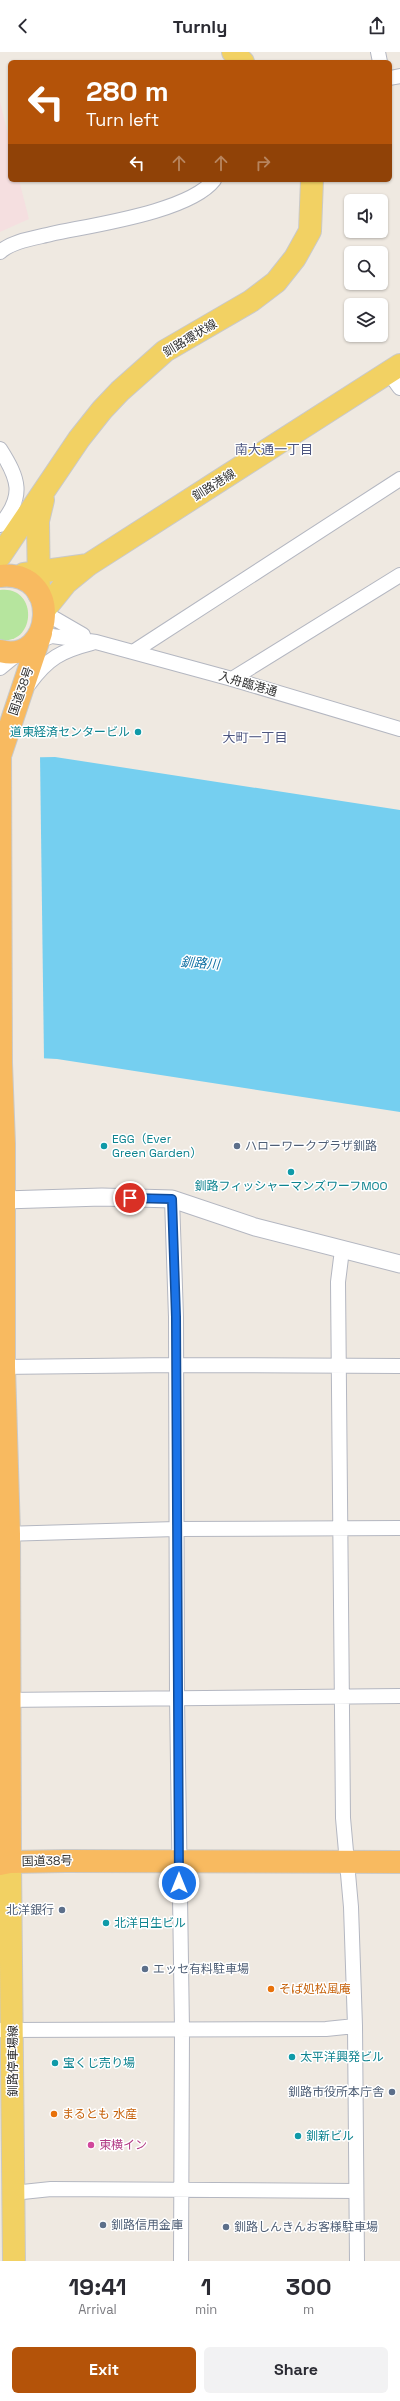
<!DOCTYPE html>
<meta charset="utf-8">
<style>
body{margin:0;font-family:"Space Grotesk","Noto Sans JP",sans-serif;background:#f2f2f3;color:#2b2b33;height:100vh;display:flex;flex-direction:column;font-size:15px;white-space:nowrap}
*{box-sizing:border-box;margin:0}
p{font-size:13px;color:#7c7c81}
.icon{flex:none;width:22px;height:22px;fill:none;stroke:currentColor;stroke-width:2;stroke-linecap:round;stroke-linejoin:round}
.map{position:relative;height:2209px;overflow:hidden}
.details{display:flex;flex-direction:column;background:#fff;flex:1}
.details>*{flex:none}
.banner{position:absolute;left:8px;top:8px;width:384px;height:122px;border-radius:6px;box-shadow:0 1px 3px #0004;background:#b45309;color:#fff;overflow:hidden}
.buttons{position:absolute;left:344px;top:142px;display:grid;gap:8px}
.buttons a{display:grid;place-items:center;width:44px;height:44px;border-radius:6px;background:#fff;box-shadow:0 1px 3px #0004;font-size:20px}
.pin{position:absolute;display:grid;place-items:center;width:34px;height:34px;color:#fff;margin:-17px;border:2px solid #fff;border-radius:50%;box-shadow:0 1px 4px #0007}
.me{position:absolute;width:44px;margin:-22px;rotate:0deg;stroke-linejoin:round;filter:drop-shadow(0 0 3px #0008)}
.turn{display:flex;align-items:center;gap:14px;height:84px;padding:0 12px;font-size:18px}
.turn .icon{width:52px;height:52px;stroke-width:2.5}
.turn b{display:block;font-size:28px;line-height:34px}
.lanes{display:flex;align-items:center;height:38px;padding:0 12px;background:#0003;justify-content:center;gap:20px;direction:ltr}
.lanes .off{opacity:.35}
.eta{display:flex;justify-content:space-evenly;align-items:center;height:68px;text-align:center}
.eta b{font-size:24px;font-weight:600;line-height:28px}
.button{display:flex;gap:8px;margin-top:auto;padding:8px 12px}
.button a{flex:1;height:46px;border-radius:6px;background:#b45309;color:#fff;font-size:16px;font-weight:600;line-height:46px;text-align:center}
.button a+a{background:#f2f2f3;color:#2b2b33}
header{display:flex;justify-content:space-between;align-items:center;height:52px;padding:0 12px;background:#fff;font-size:18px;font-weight:600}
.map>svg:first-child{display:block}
.medical{fill:#f5dfe0}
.green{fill:#b6e59e}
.water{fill:#75cff0}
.pier{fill:#efe9e1}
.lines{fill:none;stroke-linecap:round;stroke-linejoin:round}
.minor-casing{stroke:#b4b7c1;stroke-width:16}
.tertiary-casing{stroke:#b4b7c1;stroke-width:19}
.primary-casing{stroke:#c9c9c9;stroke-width:24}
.trunk-casing{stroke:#c9c9c9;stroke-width:24}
.minor{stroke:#fff;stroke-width:14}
.tertiary{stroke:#fff;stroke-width:17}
.primary{stroke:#f2d163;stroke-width:22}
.trunk{stroke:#f8ba60;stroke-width:22}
.route-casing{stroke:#114b97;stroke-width:10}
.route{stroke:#1a73e8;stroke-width:7}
.culture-dot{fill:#0f9aa8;stroke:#fff;stroke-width:1.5}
.service-dot{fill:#5c6f8a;stroke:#fff;stroke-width:1.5}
.food-dot{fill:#e8710a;stroke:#fff;stroke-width:1.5}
.hotel-dot{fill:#d1479c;stroke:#fff;stroke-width:1.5}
.labels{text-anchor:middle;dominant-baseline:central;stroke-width:3;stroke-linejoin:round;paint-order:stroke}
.street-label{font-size:12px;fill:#2e2e2e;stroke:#fff}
.culture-label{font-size:12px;fill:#0d838f;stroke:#fff;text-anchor:start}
.service-label{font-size:12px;fill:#4e5e75;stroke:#fff;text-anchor:start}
.food-label{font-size:12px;fill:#c56008;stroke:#fff;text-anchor:start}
.hotel-label{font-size:12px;fill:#b23c85;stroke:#fff;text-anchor:start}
.neighbourhood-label{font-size:13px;fill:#4d5680;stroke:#fff}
.water-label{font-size:13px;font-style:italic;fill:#0d6fa3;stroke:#fff}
</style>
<header><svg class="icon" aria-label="back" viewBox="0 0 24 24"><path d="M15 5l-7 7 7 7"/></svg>Turnly<svg class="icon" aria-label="share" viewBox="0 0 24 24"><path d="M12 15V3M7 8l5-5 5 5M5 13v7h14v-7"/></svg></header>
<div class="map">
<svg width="400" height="2209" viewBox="0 0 400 2209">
<rect width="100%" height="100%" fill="#efe9e1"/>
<path class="medical" d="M0 50 10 90V128H19L29 167 0 180Z"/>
<path class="green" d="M0 538C38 533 37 593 0 588Z"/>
<path class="water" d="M55 705 400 758V1060L57 1007 0 1004V706Z"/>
<path class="pier" d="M40 703 44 1008 0 1006V704Z"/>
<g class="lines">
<g class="minor-casing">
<path id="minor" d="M378 0 380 10
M390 26 400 24
M0 200C12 189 35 186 51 182 92 173 189 160 214 128
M389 321 400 336
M0 397C19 427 25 444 0 473
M45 561 83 583
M34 590 52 584 96 590 232 627 400 677
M133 600 400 427
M0 616 22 598
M232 627 400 523
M29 632C48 606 61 599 92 591
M172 1147 176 1265 177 1645 182 1977 181 2209
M342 1198 338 1230 343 1766 351 1855 355 1974 357 2209
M0 1315 175 1313 400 1314
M2 1482 176 1477 400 1476
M2 1648 400 1644
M0 1978 326 1977 355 1974
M13 2141 51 2137 356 2139"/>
</g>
<g class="tertiary-casing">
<path id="tertiary" d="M4 1148 102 1145 172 1147 255 1175 400 1212"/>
</g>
<g class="primary-casing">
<path id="primary" d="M233 0 243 10
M0 504 79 387 102 358 120 339 165 299 251 249 276 230 295 206 310 179 312 128
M24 522 88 513
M39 542 38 469 43 448
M45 557 66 531 88 513 400 313
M10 1810 14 2209"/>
</g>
<g class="trunk-casing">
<path id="trunk" d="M0 524C63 517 54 613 0 599
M0 695 1 1011 4 1092V1315L9 1482 10 1810
M1 701 41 581
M0 1812 10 1810 65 1809 400 1810"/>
</g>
<use href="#minor" class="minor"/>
<use href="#tertiary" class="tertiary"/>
<use href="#primary" class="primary"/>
<use href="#trunk" class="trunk"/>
</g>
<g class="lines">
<g class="route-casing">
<path id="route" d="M130 1146 172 1147 176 1265 179 1831"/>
</g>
<use href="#route" class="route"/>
</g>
<g class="culture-dot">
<circle cx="138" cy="680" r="4"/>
<circle cx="104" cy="1094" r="4"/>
<circle cx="291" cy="1120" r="4"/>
<circle cx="106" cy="1871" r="4"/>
<circle cx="292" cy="2005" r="4"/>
<circle cx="55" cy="2011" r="4"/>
<circle cx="298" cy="2084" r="4"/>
</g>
<g class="service-dot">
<circle cx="237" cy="1094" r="4"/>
<circle cx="62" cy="1858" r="4"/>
<circle cx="145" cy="1917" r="4"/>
<circle cx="392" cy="2040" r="4"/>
<circle cx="103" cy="2173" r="4"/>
<circle cx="226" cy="2175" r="4"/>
</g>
<g class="food-dot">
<circle cx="271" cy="1937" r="4"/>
<circle cx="54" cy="2062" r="4"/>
</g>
<circle class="hotel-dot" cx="91" cy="2093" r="4"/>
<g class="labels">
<g class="street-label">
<text transform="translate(190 286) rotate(-31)">釧路環状線</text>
<text transform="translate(214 433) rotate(-32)">釧路港線</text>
<text transform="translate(248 632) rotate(16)">入舟臨港通</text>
<text transform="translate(21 639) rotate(-71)">国道38号</text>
<text transform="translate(47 1809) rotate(-1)">国道38号</text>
<text transform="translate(13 2009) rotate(-90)">釧路停車場線</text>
</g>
<g class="culture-label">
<text x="130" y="680" text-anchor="end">道東経済センタービル</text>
<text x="112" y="1087">EGG（Ever<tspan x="112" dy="14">Green Garden）</tspan></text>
<text x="291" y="1134" text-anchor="middle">釧路フィッシャーマンズワーフMOO</text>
<text x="114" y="1871">北洋日生ビル</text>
<text x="300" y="2005">太平洋興発ビル</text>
<text x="63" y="2011">宝くじ売り場</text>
<text x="306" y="2084">釧新ビル</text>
</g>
<g class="service-label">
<text x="245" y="1094">ハローワークプラザ釧路</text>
<text x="54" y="1858" text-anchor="end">北洋銀行</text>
<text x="153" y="1917">エッセ有料駐車場</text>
<text x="384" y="2040" text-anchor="end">釧路市役所本庁舎</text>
<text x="111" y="2173">釧路信用金庫</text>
<text x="234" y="2175">釧路しんきんお客様駐車場</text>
</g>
<g class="food-label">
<text x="279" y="1937">そば処松風庵</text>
<text x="62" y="2062">まるとも 水産</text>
</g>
<g class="hotel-label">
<text x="99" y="2093">東横イン</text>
</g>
<g class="neighbourhood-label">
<text x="274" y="397">南大通一丁目</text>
<text x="255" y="685">大町一丁目</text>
</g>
<g class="water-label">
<text transform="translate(200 911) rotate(4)">釧路川</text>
</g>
</g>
</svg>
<div class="buttons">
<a><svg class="icon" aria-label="sound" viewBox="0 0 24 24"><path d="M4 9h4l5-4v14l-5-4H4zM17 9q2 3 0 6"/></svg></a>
<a><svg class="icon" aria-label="search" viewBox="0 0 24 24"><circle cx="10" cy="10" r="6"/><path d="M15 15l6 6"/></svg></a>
<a><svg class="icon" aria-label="layers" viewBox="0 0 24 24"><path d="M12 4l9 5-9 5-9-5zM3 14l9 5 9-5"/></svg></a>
</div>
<div class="pin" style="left:130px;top:1146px;background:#d93025"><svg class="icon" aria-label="arrive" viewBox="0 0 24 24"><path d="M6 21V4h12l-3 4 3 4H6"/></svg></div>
<svg class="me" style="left:179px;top:1831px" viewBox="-20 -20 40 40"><circle r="17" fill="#1a73e8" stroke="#fff" stroke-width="3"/><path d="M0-11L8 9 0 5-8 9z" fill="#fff"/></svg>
<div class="banner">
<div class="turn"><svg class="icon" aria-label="left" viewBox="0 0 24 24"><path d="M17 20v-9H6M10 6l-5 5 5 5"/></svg><div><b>280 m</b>Turn left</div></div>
<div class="lanes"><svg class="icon" aria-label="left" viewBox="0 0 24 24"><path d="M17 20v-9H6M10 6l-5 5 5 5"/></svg><svg class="icon off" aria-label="ahead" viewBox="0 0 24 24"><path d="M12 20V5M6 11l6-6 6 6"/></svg><svg class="icon off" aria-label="ahead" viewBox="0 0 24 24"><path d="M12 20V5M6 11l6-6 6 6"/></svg><svg class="icon off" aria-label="right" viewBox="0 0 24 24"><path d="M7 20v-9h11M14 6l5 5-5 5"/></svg></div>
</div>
</div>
<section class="details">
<div class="eta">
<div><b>19:41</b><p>Arrival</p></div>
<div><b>1</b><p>min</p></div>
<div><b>300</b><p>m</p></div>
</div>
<div class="button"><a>Exit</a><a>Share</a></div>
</section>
